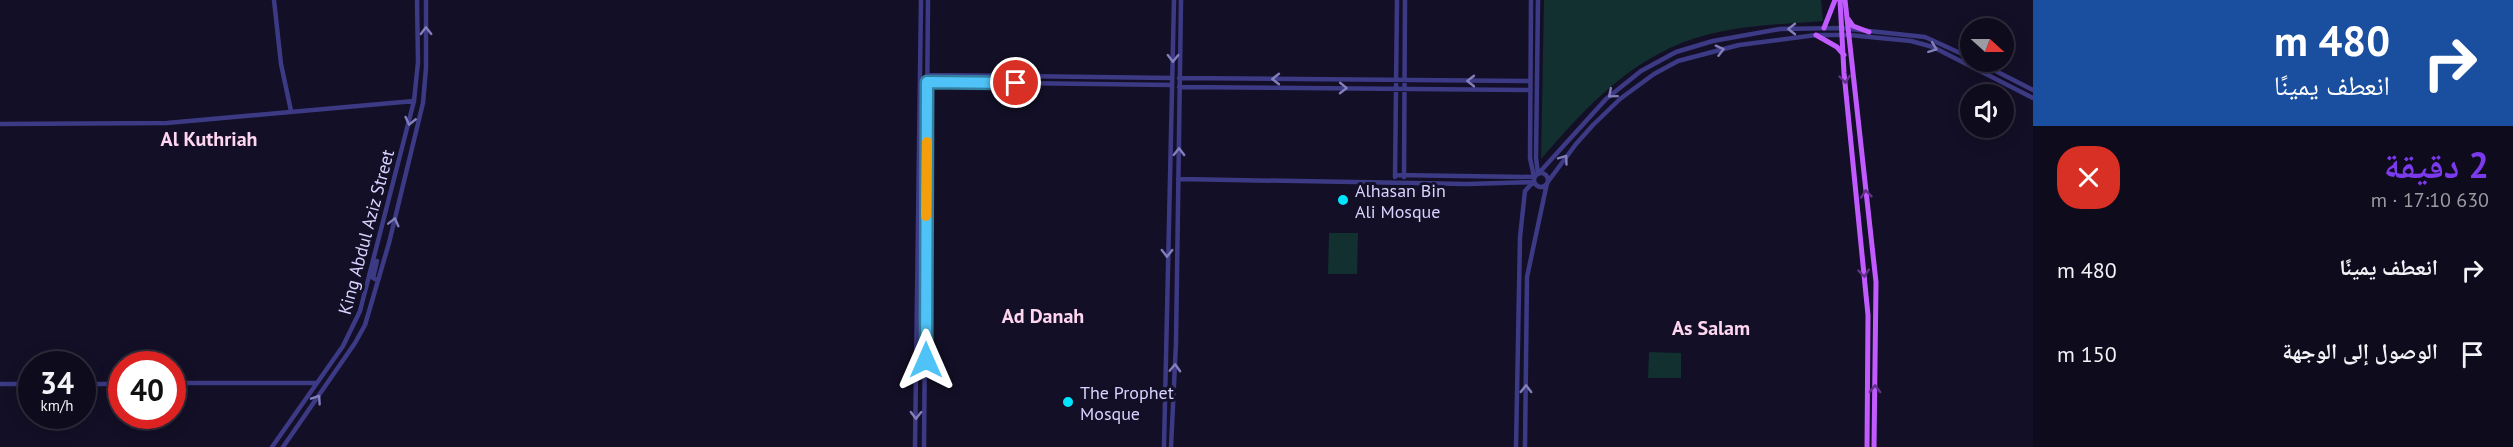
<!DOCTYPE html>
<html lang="ar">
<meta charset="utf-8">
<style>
body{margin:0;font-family:"PT Sans","Noto Naskh Arabic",sans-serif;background:#1c1929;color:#f1f3f6;direction:rtl;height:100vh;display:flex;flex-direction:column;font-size:22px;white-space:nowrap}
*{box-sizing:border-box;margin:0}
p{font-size:20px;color:#9b9ba3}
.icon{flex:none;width:33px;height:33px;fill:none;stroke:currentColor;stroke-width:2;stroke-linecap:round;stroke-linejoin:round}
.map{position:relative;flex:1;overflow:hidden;direction:ltr}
.drawer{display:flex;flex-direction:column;background:#0e0b1c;width:480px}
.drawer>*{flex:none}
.top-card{background:#1a4fa0;color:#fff;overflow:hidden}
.needle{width:39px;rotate:111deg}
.buttons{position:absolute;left:1960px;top:18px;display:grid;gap:12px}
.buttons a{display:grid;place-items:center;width:54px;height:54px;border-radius:50%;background:#0e0b1c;box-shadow:0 3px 15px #0003,0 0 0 2px #2e2b3b;font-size:30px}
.speed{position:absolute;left:18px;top:351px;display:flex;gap:12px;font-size:30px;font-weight:700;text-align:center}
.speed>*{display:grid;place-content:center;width:78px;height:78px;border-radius:50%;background:#0e0b1c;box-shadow:0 3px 15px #0003,0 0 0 2px #2e2b3b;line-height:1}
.speed small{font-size:15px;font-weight:400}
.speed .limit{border:9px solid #d22;background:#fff;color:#111}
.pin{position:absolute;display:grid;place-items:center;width:51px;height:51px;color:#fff;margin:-26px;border:3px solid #fff;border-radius:50%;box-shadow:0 2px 6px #0007}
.me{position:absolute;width:66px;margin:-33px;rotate:0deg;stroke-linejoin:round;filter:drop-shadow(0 0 4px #0008)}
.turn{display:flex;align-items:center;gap:21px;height:126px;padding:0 24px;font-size:27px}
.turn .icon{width:78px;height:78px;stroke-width:2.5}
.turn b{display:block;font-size:42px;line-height:51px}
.round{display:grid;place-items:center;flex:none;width:63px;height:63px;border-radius:24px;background:#1c1929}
.overview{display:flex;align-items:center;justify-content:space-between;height:102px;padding:0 24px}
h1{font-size:36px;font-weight:700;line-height:45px;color:#7c3aed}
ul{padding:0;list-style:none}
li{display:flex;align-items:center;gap:18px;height:84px;padding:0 24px}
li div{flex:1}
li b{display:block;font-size:22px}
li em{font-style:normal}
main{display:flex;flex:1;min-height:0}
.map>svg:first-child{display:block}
.green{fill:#12302f}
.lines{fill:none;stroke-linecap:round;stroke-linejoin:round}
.minor{stroke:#3d3a85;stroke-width:4.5}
.major{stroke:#c25bff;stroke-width:5}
.oneway{stroke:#837fbc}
.oneway2{stroke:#623188}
.route-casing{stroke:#337fa1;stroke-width:15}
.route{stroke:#4fc3f7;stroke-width:10}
.slow{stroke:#f59e0b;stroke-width:10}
.poi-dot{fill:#00e5ff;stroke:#130f26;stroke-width:2}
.labels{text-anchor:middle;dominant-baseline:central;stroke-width:6;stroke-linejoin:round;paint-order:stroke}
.poi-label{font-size:18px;fill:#d9d4ff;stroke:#130f26;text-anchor:start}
.street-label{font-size:18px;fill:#d9d4ff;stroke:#130f26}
.neighbourhood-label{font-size:20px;font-weight:bold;fill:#ffd6f0;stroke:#130f26}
</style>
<main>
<section class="drawer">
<div class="top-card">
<div class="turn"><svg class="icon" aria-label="right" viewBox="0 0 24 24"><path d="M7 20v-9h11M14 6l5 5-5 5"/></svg><div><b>480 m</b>انعطف يمينًا</div></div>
</div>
<div class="overview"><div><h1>2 دقيقة</h1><p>630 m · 17:10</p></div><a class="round" style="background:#d93025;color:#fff"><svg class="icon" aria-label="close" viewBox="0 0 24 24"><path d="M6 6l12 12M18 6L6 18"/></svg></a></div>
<ul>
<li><svg class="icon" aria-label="right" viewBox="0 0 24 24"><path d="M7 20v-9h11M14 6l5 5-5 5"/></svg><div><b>انعطف يمينًا</b></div><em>480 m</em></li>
<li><svg class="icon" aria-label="arrive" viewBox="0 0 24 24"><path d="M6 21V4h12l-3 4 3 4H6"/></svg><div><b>الوصول إلى الوجهة</b></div><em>150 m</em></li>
</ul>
</section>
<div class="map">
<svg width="2033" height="447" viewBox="0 0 2033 447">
<rect width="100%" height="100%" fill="#130f26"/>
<path class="green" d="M1544 0H1821L1823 21C1786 24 1747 25 1710 34 1636 52 1589 104 1541 159Z
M1329 233H1358L1357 274H1328Z
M1649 352 1681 353V378H1648Z"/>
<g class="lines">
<path class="minor" d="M274 0 281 64 291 111
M1978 62 2033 90
M927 75 1172 78
M1179 78 1530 81
M927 82 1172 85
M1179 87 1530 90
M0 124 167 123 414 101
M1534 180a7 7 0 1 1 14 0a7 7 0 1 1-14 0Z
M1538 174 1606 99 1641 71 1676 52 1713 41 1780 29 1841 28 1925 37 1971 58
M1538 174 1536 158 1538 0
M1395 175 1534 177 1530 158 1531 0
M1395 177 1397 0
M1404 177 1405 0
M1178 179 1467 184 1533 182
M377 261 373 278 377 280 379 278
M172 383H316
M0 384H32
M82 384H122
M272 447 343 346 360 311 414 101 418 62 417 0
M283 447 355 343 365 325 389 243 423 103 426 68V0
M915 447 921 0
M924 447 928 0
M1164 447 1174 0
M1171 447 1176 343 1181 0
M1516 447 1520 237 1525 191 1533 182
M1525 447 1527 277 1547 183 1576 144 1593 125 1620 99 1654 74 1678 61 1739 45 1816 35H1849L1911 41 1933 47 2033 98"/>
<path class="major" d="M1840 0 1844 73 1868 315 1867 447
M1845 0 1876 282 1874 447
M1848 19 1853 26 1869 32
M1824 28 1835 0
M1816 35 1837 47 1844 55"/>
</g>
<defs><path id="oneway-chevron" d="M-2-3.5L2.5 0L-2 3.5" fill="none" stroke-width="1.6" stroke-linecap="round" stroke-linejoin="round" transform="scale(1.5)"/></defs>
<g class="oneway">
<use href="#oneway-chevron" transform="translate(1792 29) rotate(-180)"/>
<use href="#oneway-chevron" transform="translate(426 31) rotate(-91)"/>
<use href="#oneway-chevron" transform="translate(1933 48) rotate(21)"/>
<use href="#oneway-chevron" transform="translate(1720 50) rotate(-15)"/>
<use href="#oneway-chevron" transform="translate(1173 58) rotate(91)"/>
<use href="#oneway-chevron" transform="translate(1276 79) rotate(-180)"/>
<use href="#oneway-chevron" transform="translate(1471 81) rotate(-180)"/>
<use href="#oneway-chevron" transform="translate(1343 88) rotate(1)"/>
<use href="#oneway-chevron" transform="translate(1612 94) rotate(140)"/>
<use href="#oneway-chevron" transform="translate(410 121) rotate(103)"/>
<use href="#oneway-chevron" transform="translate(1179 152) rotate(-89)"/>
<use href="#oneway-chevron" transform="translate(1564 159) rotate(-54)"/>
<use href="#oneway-chevron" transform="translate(394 222) rotate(-76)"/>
<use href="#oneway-chevron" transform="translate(1167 253) rotate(91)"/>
<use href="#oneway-chevron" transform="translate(1175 368) rotate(-88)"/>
<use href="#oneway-chevron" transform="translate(1526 389) rotate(-89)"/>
<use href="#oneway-chevron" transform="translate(317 399) rotate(-56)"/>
<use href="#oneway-chevron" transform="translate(916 415) rotate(91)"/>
</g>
<g class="oneway2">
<use href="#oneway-chevron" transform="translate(1845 79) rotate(85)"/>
<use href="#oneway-chevron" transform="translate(1866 194) rotate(-96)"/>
<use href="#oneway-chevron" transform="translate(1864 273) rotate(84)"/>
<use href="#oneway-chevron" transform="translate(1875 389) rotate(-89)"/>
</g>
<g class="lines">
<g class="route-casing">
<path id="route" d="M926 360 927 82 1016 83"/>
</g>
<use href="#route" class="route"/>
<path class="slow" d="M926 216 927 142"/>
</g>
<g class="poi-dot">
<circle cx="1343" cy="200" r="6"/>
<circle cx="1068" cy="402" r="6"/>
</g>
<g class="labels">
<g class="poi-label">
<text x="1355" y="190">Alhasan Bin<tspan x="1355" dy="21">Ali Mosque</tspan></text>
<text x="1080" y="392">The Prophet<tspan x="1080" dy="21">Mosque</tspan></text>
</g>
<g class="street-label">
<text transform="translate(366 232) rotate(-75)">King Abdul Aziz Street</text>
</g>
<g class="neighbourhood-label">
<text x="209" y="139">Al Kuthriah</text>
<text x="1043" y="316">Ad Danah</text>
<text x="1711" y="328">As Salam</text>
</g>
</g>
</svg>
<div class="buttons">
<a><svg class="needle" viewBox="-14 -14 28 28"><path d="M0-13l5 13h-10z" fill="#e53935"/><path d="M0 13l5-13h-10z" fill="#9b9ba3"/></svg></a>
<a><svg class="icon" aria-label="sound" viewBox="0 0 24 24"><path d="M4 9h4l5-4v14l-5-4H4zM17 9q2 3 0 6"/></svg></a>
</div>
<div class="speed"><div>34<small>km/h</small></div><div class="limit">40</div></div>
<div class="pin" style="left:1016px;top:83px;background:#d93025"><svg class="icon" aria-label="arrive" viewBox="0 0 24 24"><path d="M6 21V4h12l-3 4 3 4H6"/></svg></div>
<svg class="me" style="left:926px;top:360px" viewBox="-20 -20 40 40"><path d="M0-17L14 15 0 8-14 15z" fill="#4fc3f7" stroke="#fff" stroke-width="4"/></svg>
</div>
</main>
